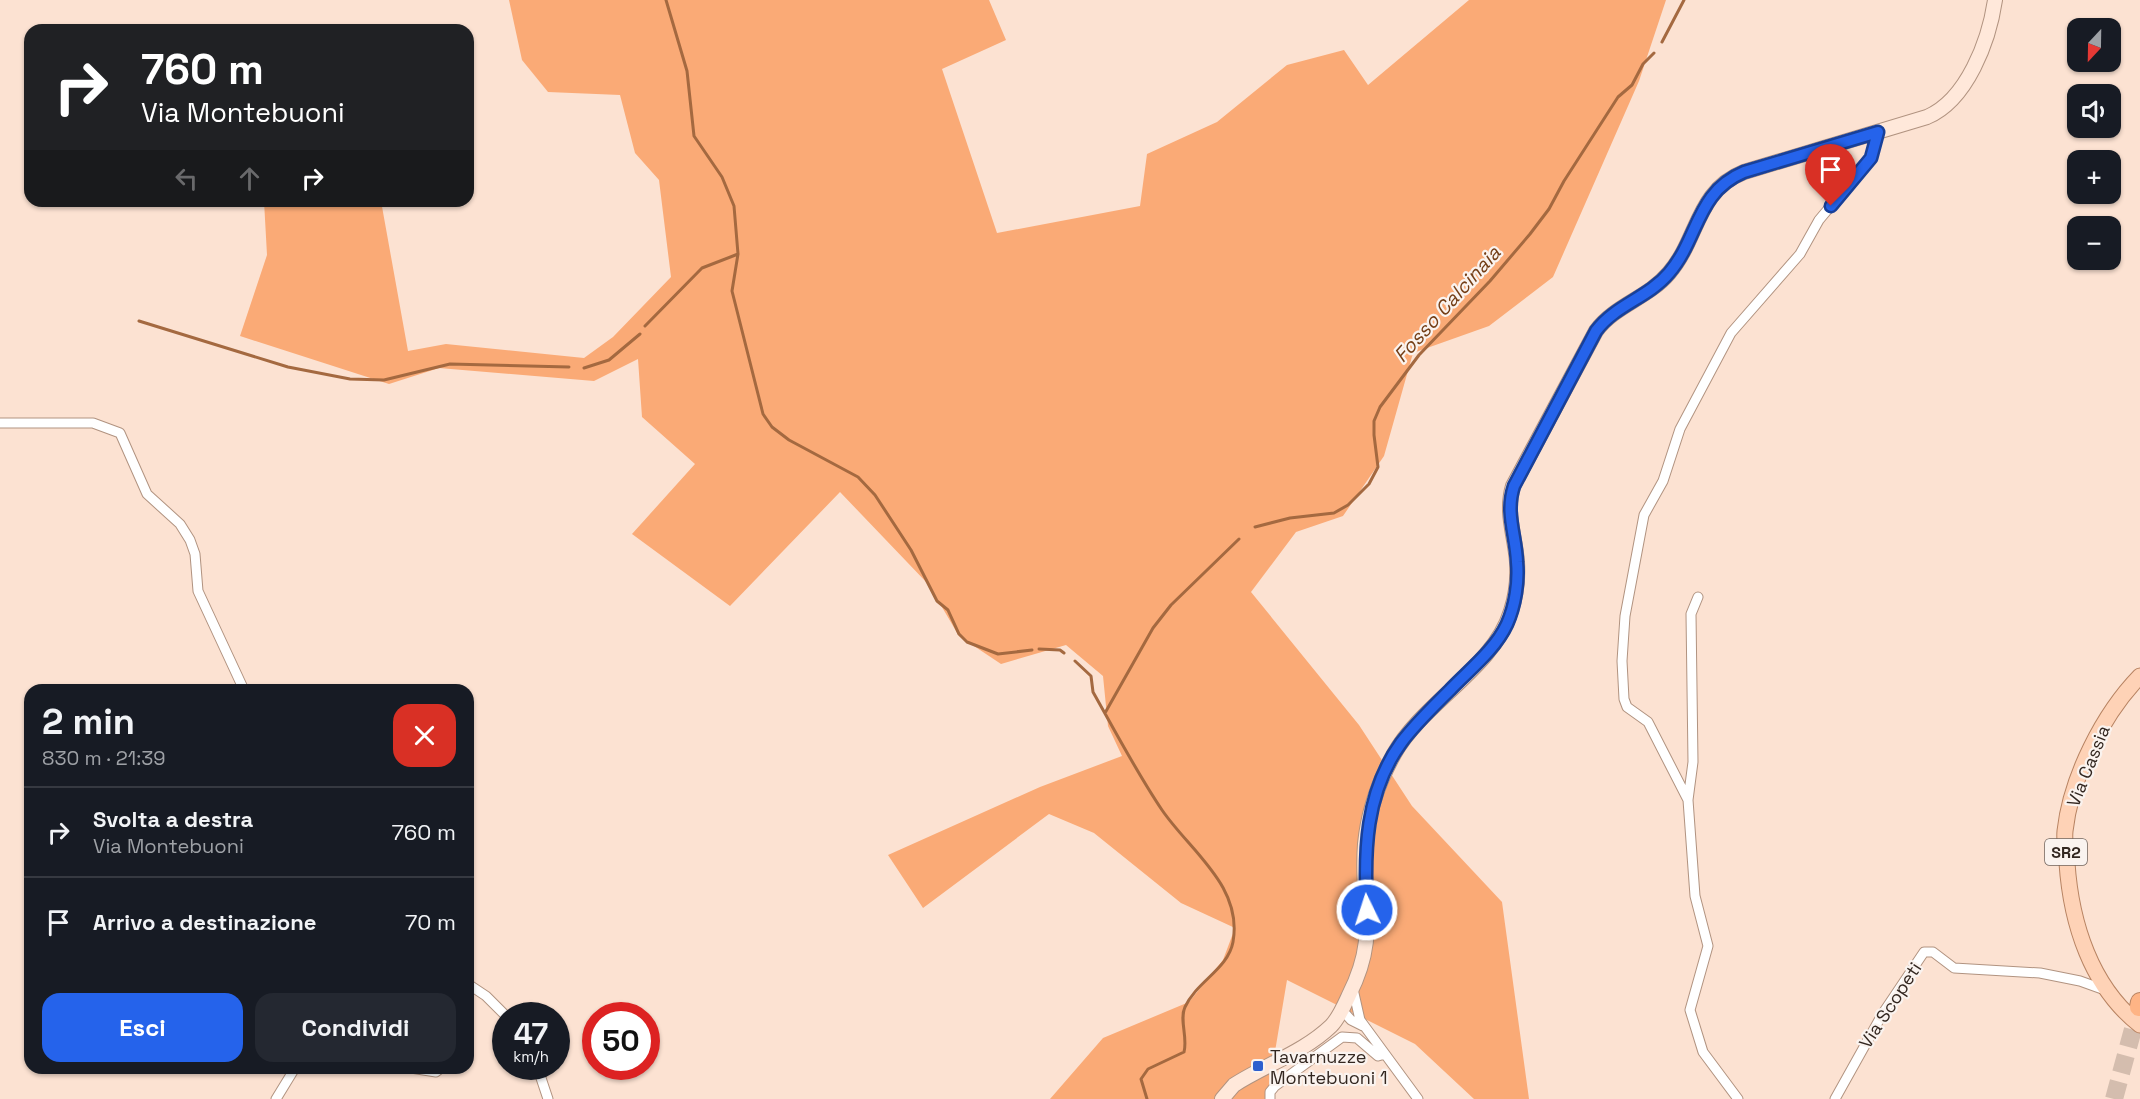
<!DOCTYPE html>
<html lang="it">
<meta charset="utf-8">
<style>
body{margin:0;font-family:"Space Grotesk",sans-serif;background:#242831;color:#f1f3f6;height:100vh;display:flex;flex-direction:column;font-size:22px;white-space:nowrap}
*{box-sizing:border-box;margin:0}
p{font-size:20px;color:#9ea1a6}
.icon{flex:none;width:33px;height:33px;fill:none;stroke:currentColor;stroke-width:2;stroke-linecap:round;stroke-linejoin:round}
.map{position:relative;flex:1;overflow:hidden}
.side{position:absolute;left:24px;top:684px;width:450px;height:390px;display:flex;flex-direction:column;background:#171b24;border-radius:18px;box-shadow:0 2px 4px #0004}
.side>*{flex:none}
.hud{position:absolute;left:24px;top:24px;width:450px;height:183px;border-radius:18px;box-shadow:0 2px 4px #0004;background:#202124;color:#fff;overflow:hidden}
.needle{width:39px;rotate:202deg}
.controls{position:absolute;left:2067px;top:18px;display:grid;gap:12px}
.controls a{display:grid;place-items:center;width:54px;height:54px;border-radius:12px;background:#171b24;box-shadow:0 2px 4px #0004;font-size:30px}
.speed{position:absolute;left:492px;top:1002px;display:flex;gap:12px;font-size:30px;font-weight:700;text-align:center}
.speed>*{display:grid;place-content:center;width:78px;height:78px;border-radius:50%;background:#171b24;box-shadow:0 2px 4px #0004;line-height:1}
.speed small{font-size:15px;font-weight:400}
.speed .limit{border:9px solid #d22;background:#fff;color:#111}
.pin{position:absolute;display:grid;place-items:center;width:51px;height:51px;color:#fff;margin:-62px -26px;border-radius:50% 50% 50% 0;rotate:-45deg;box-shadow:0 0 6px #0007}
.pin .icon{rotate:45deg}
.me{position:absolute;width:66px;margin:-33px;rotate:356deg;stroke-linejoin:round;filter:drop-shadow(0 0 4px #0008)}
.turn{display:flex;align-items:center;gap:21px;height:126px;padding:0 18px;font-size:27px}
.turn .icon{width:78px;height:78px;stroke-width:2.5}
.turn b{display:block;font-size:42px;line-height:51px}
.lanes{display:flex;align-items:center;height:57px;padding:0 18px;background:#0003;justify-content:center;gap:30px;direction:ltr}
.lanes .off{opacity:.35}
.round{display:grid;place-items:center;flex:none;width:63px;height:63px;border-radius:18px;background:#242831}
.overview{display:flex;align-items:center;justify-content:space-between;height:102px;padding:0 18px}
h1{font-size:36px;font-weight:800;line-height:45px}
.primary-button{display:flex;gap:12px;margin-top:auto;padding:12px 18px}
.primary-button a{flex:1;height:69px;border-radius:18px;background:#2563eb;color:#fff;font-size:24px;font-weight:800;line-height:69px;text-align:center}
.primary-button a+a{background:#242831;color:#f1f3f6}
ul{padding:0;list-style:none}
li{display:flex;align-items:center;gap:18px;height:90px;padding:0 18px;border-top:2px solid #363941}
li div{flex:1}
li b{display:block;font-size:22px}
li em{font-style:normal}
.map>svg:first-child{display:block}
.green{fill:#faaa76}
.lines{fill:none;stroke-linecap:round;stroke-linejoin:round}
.stream{stroke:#a46940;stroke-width:3}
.highway-tunnel{stroke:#d4bdae;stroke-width:18;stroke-dasharray:18 9;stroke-linecap:butt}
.street-casing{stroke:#b19380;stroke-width:11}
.secondary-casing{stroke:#b19380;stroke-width:16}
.primary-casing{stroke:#b78362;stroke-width:17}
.highway-casing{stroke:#b78362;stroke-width:20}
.street{stroke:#fff;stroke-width:9}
.secondary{stroke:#ffe8da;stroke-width:14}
.primary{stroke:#fed2b6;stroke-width:15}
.highway{stroke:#feb485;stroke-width:18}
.route-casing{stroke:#184099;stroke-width:15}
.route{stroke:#2563eb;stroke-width:10}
.poi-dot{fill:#2e5fce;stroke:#faf3ef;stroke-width:2}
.labels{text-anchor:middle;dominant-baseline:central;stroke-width:4.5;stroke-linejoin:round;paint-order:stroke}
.shield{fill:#faf3ef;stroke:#6f645e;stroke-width:1.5}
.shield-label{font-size:16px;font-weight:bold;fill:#332720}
.street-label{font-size:18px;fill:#332720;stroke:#faf3ef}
.poi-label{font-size:18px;fill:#332720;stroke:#faf3ef;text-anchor:start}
.water-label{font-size:20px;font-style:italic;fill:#743e16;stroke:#faf3ef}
</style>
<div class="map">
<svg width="2140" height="1099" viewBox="0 0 2140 1099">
<rect width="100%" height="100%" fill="#fce2d2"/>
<path class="green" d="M509 0H989L1006 40 942 69 997 233 1140 206 1147 154 1217 122 1287 65 1344 50 1368 85 1469 0H1666L1639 81 1553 277 1489 326 1413 353 1384 456 1343 516 1296 532 1251 592 1359 725 1412 806 1502 902 1529 1099H1474L1415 1044 1287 980 1267 1099H1050L1103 1038 1189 1002 1223 960 1235 928 1181 903 1094 833 1049 814 923 908 888 855 1040 787 1122 756 1108 726 1103 676 1066 645 1001 664 959 636 929 585 840 492 730 606 632 534 695 464 642 417 638 359 594 381 439 368 389 384 240 336 267 255 264 201H381L408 351 446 344 584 358 613 337 671 277 659 180 635 153 620 95 548 92 522 60Z"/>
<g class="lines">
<path class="stream" d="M666 0 687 71 694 136 722 177 734 206 738 254 732 291 763 414 772 427 789 440 858 477 875 495 911 550 937 601 948 610 959 634 967 642 998 654 1032 650
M1662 42 1684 0
M139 321 288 367 350 379 384 380 450 364 569 367
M645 326 702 268 738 254
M584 368 609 360 640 334
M1255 527 1290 518 1334 513 1348 505 1369 484 1378 467 1374 435V421L1380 407 1419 355 1490 281 1530 234 1549 209 1564 181 1618 97 1632 85 1643 64 1654 53
M1039 649 1060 650 1064 653
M1075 661 1091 676 1093 692C1115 731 1137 773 1162 810 1190 851 1243 886 1233 942 1228 969 1197 981 1185 1007 1179 1020 1188 1037 1184 1052L1148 1069 1141 1079 1147 1099
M1105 713 1153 628 1171 605 1239 539"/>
<path class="highway-tunnel" d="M2114 1099 2139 1007"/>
<g class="street-casing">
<path id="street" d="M0 423H93L120 433 147 494 180 524 190 540 195 554 198 591 244 690
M1688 800 1693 762 1691 614 1698 597
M468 984 486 996 506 1016
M1353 989 1360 1020 1418 1099
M1342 1010 1351 1020 1363 1026
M537 1066 548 1099
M411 1068 436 1072 441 1068
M276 1099 295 1068
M1270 1099V1092L1275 1086 1342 1037 1357 1038 1378 1056 1385 1054
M1738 1099 1703 1052 1690 1010 1708 946 1695 896 1688 800 1648 722 1627 707 1624 699 1622 661 1625 616 1644 515 1663 481 1680 429 1731 333 1800 254 1819 220 1871 158 1878 132
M1835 1099 1883 1013 1924 952H1933L1954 968 2040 973 2080 981 2105 990"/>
</g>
<g class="secondary-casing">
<path id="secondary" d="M1222 1099 1234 1085C1265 1065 1304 1052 1331 1026 1339 1018 1344 1006 1349 995 1380 934 1360 905 1365 844 1368 813 1379 781 1394 754 1423 702 1494 668 1511 611 1516 596 1518 578 1517 562 1515 535 1505 513 1513 486L1596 331C1615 305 1648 298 1669 273 1699 238 1696 191 1744 172L1927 117C1967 100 1989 41 1995 0"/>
</g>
<g class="primary-casing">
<path id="primary" d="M2140 676C2103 714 2071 777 2065 831 2064 841 2066 853 2067 863 2071 923 2091 987 2140 1025"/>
</g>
<g class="highway-casing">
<path id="highway" d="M2139 1007 2140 1002"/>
</g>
<use href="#street" class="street"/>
<use href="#secondary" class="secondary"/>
<use href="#primary" class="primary"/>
<use href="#highway" class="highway"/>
</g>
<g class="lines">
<g class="route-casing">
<path id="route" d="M1367 910C1364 852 1365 793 1401 743 1415 724 1433 707 1450 690 1469 670 1495 650 1507 624 1515 606 1519 582 1517 562 1516 535 1505 513 1514 486L1596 331C1615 305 1648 298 1669 273 1699 238 1696 192 1744 172L1878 132 1871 158 1831 206"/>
</g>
<use href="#route" class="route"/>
</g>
<rect class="poi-dot" x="1252" y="1060" width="12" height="12" rx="3"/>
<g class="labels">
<rect class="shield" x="2045" y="839" width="42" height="26" rx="4.5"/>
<g class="shield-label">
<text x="2066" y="852">SR2</text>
</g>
<g class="street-label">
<text transform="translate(2088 766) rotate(-68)">Via Cassia</text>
<text transform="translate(1890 1005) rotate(-57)">Via Scopeti</text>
</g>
<g class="poi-label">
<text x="1270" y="1056">Tavarnuzze<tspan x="1270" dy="21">Montebuoni 1</tspan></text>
</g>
<g class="water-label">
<text transform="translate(1447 304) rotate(-48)">Fosso Calcinaia</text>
</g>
</g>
</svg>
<div class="controls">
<a><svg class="needle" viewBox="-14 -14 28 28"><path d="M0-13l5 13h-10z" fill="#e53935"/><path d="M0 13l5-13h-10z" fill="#9ea1a6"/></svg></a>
<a><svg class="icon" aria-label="sound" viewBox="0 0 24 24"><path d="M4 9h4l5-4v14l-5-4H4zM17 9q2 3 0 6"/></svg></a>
<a>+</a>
<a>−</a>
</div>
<div class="speed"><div>47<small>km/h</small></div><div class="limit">50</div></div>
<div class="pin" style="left:1831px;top:206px;background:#d93025"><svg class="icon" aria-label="arrive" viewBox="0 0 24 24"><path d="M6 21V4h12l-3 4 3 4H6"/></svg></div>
<svg class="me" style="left:1367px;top:910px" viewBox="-20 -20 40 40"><circle r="17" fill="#2563eb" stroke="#fff" stroke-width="3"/><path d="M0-11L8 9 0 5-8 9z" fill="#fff"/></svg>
<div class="hud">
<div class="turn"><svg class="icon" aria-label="right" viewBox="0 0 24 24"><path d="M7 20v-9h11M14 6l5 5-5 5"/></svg><div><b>760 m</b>Via Montebuoni</div></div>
<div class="lanes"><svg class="icon off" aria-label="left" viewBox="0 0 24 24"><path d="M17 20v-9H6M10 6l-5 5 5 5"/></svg><svg class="icon off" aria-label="ahead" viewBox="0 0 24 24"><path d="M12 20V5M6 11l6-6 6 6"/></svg><svg class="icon" aria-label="right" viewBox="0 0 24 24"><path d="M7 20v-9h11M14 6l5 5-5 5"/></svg></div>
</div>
<section class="side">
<div class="overview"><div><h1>2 min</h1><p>830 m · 21:39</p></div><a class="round" style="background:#d93025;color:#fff"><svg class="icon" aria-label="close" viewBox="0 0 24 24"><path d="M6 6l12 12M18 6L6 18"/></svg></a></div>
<ul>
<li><svg class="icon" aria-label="right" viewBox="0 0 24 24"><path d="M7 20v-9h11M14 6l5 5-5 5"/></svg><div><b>Svolta a destra</b><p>Via Montebuoni</p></div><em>760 m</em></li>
<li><svg class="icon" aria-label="arrive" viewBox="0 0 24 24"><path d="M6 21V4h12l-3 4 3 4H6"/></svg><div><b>Arrivo a destinazione</b></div><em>70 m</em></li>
</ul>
<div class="primary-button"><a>Esci</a><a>Condividi</a></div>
</section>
</div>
